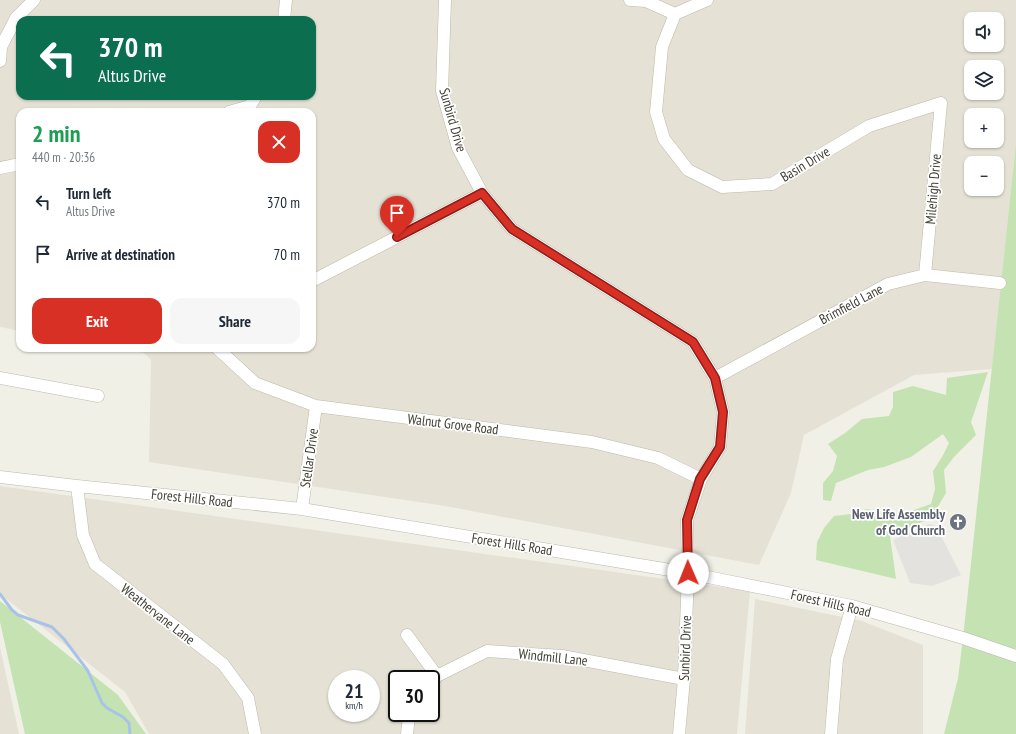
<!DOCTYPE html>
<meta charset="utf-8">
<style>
body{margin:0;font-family:"PT Sans Narrow",sans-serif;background:#f6f6f7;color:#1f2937;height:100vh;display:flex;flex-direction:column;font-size:15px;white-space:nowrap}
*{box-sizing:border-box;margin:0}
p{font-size:13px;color:#747a83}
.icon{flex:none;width:22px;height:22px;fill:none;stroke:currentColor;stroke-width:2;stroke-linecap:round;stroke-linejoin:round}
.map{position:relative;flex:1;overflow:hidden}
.drawer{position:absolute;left:16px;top:108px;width:300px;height:244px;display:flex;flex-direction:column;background:#fff;border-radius:12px;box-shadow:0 1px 3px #0004}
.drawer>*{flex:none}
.guide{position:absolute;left:16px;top:16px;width:300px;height:84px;border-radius:12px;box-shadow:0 1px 3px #0004;background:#0b6e4f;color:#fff;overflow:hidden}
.controls{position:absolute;left:964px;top:12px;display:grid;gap:8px}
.controls a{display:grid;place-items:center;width:40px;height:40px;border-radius:8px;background:#fff;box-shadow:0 1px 3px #0004;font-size:20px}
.speed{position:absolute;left:328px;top:670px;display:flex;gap:8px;font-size:20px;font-weight:700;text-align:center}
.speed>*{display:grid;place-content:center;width:52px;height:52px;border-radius:50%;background:#fff;box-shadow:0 1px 3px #0004;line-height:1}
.speed small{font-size:10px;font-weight:400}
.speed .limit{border:2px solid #111;border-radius:6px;background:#fff;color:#111}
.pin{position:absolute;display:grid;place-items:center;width:34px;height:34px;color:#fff;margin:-41px -17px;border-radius:50% 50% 50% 0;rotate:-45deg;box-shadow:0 0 4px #0007}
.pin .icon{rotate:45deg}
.me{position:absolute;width:44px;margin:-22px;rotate:359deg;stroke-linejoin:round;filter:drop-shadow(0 0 3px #0008)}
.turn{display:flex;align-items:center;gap:14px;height:84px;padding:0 16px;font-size:18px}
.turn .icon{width:52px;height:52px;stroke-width:2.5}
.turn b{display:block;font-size:28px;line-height:34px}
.round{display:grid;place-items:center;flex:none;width:42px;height:42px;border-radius:12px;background:#f6f6f7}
.summary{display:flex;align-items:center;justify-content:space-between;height:68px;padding:0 16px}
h1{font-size:24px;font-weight:600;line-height:30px;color:#1e9e55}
.cta{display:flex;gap:8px;margin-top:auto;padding:8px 16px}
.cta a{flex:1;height:46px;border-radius:12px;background:#d93025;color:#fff;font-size:16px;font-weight:600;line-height:46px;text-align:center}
.cta a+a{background:#f6f6f7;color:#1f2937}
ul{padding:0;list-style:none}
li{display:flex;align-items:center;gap:12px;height:52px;padding:0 16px}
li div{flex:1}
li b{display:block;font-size:15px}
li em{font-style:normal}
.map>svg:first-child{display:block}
.residential{fill:#e5e2d5;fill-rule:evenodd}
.green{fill:#c5e2b3}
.parking{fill:#e3e2de}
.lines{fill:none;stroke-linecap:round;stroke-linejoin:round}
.stream{stroke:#a9c3e8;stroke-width:3}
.minor-casing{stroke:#bcb9aa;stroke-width:13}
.minor{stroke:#fff;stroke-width:12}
.route-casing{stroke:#8d1f18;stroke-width:10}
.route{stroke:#d93025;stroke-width:7}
.labels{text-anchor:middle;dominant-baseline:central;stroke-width:3.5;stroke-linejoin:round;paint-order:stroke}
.street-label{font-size:14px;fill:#434136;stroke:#fff}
.worship-label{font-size:14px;font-weight:bold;fill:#5b616d;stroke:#fff;text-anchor:end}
</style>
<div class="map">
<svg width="1016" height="734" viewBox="0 0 1016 734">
<rect width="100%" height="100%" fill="#f1f0e7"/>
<path class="residential" d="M0 0H1016V143L992 369 914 375 804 435 791 493 759 565 445 506 149 462 151 360 144 353 117 348H312V112H20V331L0 327ZM971 19H997V45H971ZM20 20H312V96H20ZM971 67H997V93H971ZM971 115H997V141H971ZM971 163H997V189H971Z
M0 486 750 591 737 734H149L125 692 0 594ZM337 679H371V713H337ZM397 679H431V713H397Z
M755 599 862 621 923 645V734H745Z
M0 647 19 734H0Z"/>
<path class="green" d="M1016 143V734H944L958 678 963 638Z
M988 372 971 422 976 435 954 457 944 470 946 493 931 518 890 536 896 579 816 560 817 542 824 528 834 516 851 514 867 509 884 513 900 515 931 504 935 489 933 471 942 457 949 443 943 434 911 457 884 467 868 470 836 483 831 501 823 500V483L833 471 837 456 828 444 845 433 862 419 889 416 893 407V392L913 386 946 395 947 378Z
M0 601 118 695 146 734H25L0 622Z"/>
<path class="parking" d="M929 524 936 526 961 575 932 586 910 583 893 540Z"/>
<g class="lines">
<path class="stream" d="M0 594 12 610 18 615 52 627 64 639 88 671 102 703 107 708 123 717 129 723 130 734"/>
<g class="minor-casing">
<path id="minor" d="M445 0 442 91 458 148 482 193 512 229 693 342 715 378 723 412 720 447 701 479 687 520 688 573 684 679 679 734
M630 0 646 1 675 14 707 0
M675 14 662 47 656 112 664 139 688 170 722 187 772 184 869 126 941 103 925 275
M284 20 286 0
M0 61 1 47 16 18 34 0
M229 112 250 106 256 96
M0 168 20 164
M312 281 482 193
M217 348 255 383 316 406 592 442 658 458 701 479
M0 378 98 396
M715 378 888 284 925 275 1000 283
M0 477 77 486 302 509 688 573 852 606 963 638 1016 656
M77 486 83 535 95 564 223 664 248 698 255 734
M302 509 316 406
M407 635 437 676
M431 684 437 676 487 651 562 656 684 679
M407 734 409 716 411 713
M831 734 837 659 852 606"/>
</g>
<use href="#minor" class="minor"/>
</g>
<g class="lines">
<g class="route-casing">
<path id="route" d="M397 237 482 193 512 229 693 342 715 378 723 412 720 447 700 479 687 520 688 573"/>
</g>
<use href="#route" class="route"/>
</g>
<defs>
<g id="church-disc" transform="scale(0.9)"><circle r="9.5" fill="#6b7280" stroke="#fff"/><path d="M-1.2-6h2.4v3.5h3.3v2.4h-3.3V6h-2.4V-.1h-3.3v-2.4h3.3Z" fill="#fff"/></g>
</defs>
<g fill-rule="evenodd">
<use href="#church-disc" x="958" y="522"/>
</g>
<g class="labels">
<g class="street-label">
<text transform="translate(453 120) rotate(74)">Sunbird Drive</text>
<text transform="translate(805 164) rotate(-31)">Basin Drive</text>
<text transform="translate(933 189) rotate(-85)">Milehigh Drive</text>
<text transform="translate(851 304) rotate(-28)">Brimfield Lane</text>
<text transform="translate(453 424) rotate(7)">Walnut Grove Road</text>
<text transform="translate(309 458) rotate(-82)">Stellar Drive</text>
<text transform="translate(192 498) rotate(6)">Forest Hills Road</text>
<text transform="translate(512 544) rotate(9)">Forest Hills Road</text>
<text transform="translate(831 603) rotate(13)">Forest Hills Road</text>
<text transform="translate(158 614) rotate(38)">Weathervane Lane</text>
<text transform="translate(685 648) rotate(-88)">Sunbird Drive</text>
<text transform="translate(553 657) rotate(6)">Windmill Lane</text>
</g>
<g class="worship-label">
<text x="945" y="514">New Life Assembly<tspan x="945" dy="16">of God Church</tspan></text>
</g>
</g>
</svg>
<div class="controls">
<a><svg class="icon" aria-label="sound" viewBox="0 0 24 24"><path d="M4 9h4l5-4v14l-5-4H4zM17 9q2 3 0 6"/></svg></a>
<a><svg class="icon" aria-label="layers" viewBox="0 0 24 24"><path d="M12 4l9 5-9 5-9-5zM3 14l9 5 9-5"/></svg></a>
<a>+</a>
<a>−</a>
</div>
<div class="speed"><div>21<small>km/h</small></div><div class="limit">30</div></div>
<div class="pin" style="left:397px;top:237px;background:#d93025"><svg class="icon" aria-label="arrive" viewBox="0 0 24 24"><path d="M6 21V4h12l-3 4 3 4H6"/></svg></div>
<svg class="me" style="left:688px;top:573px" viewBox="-20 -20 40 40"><circle r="19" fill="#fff"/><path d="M0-13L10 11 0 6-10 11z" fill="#d93025"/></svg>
<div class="guide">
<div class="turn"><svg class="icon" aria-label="left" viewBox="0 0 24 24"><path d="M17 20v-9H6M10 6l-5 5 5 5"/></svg><div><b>370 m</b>Altus Drive</div></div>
</div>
<section class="drawer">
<div class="summary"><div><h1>2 min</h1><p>440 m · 20:36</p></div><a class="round" style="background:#d93025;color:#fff"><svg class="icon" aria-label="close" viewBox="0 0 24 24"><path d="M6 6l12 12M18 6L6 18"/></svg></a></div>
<ul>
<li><svg class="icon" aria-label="left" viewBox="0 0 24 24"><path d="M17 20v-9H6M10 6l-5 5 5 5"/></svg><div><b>Turn left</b><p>Altus Drive</p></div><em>370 m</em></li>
<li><svg class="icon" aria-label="arrive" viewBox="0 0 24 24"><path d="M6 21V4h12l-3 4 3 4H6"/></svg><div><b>Arrive at destination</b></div><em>70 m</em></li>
</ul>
<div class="cta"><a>Exit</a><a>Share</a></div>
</section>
</div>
